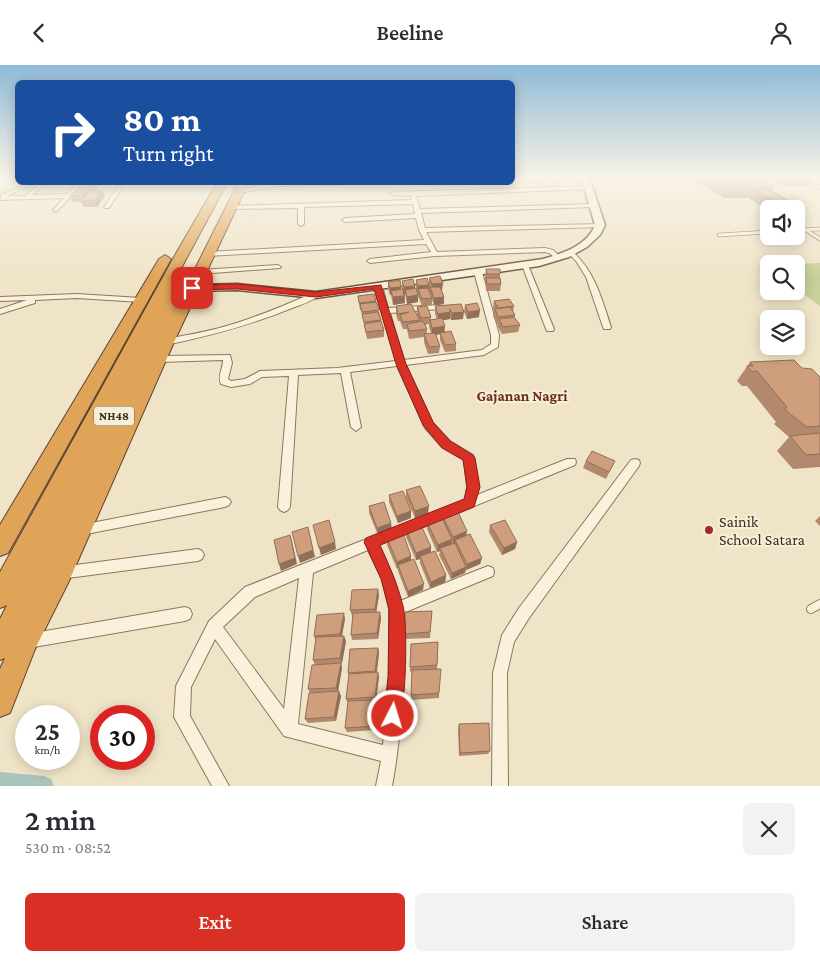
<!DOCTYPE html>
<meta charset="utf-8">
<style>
body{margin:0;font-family:"Crimson Pro",serif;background:#f2f2f3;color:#2b2b33;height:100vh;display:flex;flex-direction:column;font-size:19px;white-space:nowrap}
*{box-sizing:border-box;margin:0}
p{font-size:16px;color:#7c7c81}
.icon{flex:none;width:28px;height:28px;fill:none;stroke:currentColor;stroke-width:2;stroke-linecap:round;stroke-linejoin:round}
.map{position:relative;height:721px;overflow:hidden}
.details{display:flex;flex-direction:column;background:#fff;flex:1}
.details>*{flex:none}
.banner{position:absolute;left:15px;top:15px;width:500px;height:105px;border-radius:8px;box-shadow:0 2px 12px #0003;background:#1a4fa0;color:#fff;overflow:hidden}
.controls{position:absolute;left:760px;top:135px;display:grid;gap:10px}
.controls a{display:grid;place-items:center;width:45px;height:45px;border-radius:8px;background:#fff;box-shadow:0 2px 12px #0003;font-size:25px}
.speed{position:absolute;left:15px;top:640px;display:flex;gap:10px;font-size:25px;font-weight:700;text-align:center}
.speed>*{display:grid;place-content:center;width:65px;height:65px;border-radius:50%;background:#fff;box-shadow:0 2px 12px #0003;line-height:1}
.speed small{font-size:12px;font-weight:400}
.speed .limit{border:8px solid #d22;background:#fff;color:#111}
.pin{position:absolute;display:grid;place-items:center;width:42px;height:42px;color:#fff;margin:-21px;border-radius:10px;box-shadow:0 2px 8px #0006}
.me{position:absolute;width:55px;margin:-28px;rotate:5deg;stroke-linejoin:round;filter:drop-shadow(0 0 4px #0008)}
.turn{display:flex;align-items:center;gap:18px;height:105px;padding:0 25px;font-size:22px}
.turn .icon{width:65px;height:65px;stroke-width:2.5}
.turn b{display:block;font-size:35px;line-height:42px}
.round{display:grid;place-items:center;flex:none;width:52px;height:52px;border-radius:8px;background:#f2f2f3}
.summary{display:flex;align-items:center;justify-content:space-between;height:85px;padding:0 25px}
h1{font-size:30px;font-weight:600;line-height:38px}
.action{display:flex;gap:10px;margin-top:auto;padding:10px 25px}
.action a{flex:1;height:58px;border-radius:8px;background:#d93025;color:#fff;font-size:20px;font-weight:600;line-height:58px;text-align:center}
.action a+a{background:#f2f2f3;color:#2b2b33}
header{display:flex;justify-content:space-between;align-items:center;height:65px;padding:0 25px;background:#fff;font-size:22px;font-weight:600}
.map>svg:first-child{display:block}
.green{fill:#c9cf9b}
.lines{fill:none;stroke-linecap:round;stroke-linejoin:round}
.canal{fill:#a9c4bc;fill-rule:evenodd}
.lane-far1-casing{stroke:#8d765c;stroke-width:4.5}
.lane-casing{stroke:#8d765c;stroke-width:10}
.street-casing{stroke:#8d765c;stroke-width:2}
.secondary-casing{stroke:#6f573f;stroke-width:3}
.highway-casing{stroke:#5b4430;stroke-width:2}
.lane-far1{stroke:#faf1dc;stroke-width:3}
.lane{stroke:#faf1dc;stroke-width:8}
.street{fill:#faf1dc;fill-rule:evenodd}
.secondary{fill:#faf1dc;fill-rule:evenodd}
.highway{fill:#e0a458;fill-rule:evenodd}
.wall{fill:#b2896c;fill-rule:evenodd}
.shaded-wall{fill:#916f58}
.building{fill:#cf9f7d;stroke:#916f58}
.route{fill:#d93025;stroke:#8d1f18}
.poi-dot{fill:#9e2a2b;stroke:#f7eed8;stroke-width:2}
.labels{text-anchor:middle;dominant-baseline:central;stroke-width:4;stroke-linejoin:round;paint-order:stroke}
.shield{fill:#f7eed8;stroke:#756857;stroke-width:1}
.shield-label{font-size:12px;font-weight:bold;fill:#3d2e20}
.neighbourhood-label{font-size:15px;font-weight:bold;fill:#6b2e1e;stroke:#f7eed8}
.near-poi-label{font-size:16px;fill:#3d2e20;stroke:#f7eed8;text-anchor:start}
</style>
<header><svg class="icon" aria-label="back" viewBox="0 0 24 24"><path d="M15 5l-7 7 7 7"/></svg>Beeline<svg class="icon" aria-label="person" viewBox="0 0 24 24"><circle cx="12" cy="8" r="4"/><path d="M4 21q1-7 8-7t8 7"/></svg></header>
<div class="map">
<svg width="820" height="721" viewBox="0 0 820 721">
<rect width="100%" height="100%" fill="#f0e4c8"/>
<path class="green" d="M820 198V241L796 224V199Z"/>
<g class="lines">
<path class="canal" d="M0 707 44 711 51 714 54 721H0Z"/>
<g class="lane-far1-casing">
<path id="lane-far1" d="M802 112 820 122
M796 165 820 164
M806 165 820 174
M719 170 769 167"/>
</g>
<g class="lane-casing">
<path id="lane" d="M811 544 820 539"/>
</g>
<g class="street-casing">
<path id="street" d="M587 113V115L585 116 512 118V114Z
M28 118H34L7 131H25L41 118H47L32 130 67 129 79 118H84L56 147 53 145 64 133 0 135 1 130Z
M120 118H125L109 143H105L104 142Z
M276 118H311L308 120 277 121 239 128 236 126Z
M314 118H343L340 120H317Z
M589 121 591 122V124L416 131 420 144 595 139V141L593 142 421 148 425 163 602 159 603 160 600 162 426 167 437 187 545 183 553 185 561 193 558 195 549 188 545 187 435 191 370 198 367 196 370 194 431 187 426 179 207 191 204 189 207 187 424 175 419 165 416 153 345 157 342 155 345 153 415 149 413 139 304 142V159L301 161 298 159V143L229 144V142L231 141 412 135 411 131 391 130 390 129 393 127Z
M569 187H573C595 207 602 234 611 262L610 264H604L603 262 586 212 576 196 568 188Z
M523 199 528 200 554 264 553 266H547L546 264 522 200Z
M278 200 281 202 280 203 199 209 195 207 199 205Z
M478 205 482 207 499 270 498 282 484 290 406 300 433 358 450 376 473 390 479 422 477 430 567 394H575L576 397 575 400 379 480 394 514 400 536 488 501 493 503 494 507 493 511 403 548C403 606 403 664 392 721H376L381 696 284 671 215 574 191 622 190 651 229 721H212L174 652 176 621 209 556 245 522 465 435 467 422 464 395 442 382 425 363 397 301 350 307 361 362 356 366 351 362 341 308 298 310 290 442 288 445 284 447 280 445 278 442 289 311 262 312 250 319 231 322 221 319C217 311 223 304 223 295L160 297 156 294 160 291 230 290 232 298 228 314 231 316 245 314 260 306 337 303 396 296 374 221 378 219 382 221 388 243 439 240 443 242 439 244 390 248 404 295 482 285 491 279V270L474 207ZM368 485 382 514 389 544V612L383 680 298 659 313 508ZM299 513 284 644 223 562 255 532Z
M313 228H316L320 230C312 236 301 240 292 243 251 260 209 271 166 280L162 277 163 275C183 270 203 268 223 262 254 253 284 241 313 228Z
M77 229 141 233 145 235 141 237 77 233 35 235V238L0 249V244L27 235 0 236V232Z
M635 394 639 395 640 398 639 401 529 553 514 577 507 608 508 721H492L493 608 502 570 519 543 631 395Z
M225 432 229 434 231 437 229 440 225 442 81 470 77 469 75 465 77 461 81 460Z
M198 484 202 486 204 490 202 494 198 496 60 514 55 512 54 508 55 504 60 502Z
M185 542 190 544 192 549 190 554 185 556 28 583 23 581 21 576 23 571 28 569Z"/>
</g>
<g class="secondary-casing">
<path id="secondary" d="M581 112H589L605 160 600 170 587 182 569 192 539 201 316 233 237 225 192 226 186 223 192 220 237 219 316 227 543 194C563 188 587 181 595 160Z"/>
</g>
<g class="highway-casing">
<path id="highway" d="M217 118H227L177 211 183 208 190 212 171 252 238 118H248L174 277 69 516 35 584 10 648 0 652V604L5 593 0 595V554L7 540 0 543V507L178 185Z
M165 190 171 194 8 488 0 491V460L159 194Z"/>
</g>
<use href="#lane-far1" class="lane-far1"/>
<use href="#lane" class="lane"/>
<use href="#street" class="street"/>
<use href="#secondary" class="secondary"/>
<use href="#highway" class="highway"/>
</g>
<path class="wall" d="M698 112H761L775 121 772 126 794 140 792 144H769V147L750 134V133H724L697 116Z
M770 112H814L809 121 787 122Z
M82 118H102L95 126 102 125 105 131 97 142H84L81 137H73L70 131Z
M486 204 500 209V213L501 219 500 226H486L485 211Z
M429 213 442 225H441L444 232V239L434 240 432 235V240L422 241 418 231V237L407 239 405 229V238L393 240 391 230H390L388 224V217L401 222V224H402V216L415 224 416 223V215L429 219Z
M374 229 384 265V272L367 274 361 245H360L358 231Z
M494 236 514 241 513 247 515 250V253L520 260 518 267 502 269 498 262V259H497L493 251 494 246 493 243Z
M461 239 463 254 451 255 450 252V254L443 255 445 267 456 279V286L445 287 440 275V269L436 270 440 281 439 288 428 289 424 277V272L409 274 407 264H403L400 256H398L396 249V241L417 250V242L431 252V255L437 254 435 249V241ZM429 259V262L431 268 427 269V264L425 260Z
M465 240 479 252 467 254 464 247Z
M750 297 802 303 820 312V402L793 404 777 386 789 372 774 359 776 357 747 321H742L737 316Z
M586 396H615L606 414 583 403Z
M406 425 428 448 415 453 406 432Z
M389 430 411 446V453L398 458 389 437Z
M369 441 392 464 378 470 369 448Z
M442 450 466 471 482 493 480 499 466 505V504L465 508 451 514 439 490 440 486 437 487 427 464V457L442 453Z
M820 451V461L815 456Z
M490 460 517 477 515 484 502 490 489 467Z
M406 465 431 482V488L446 510 445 517 430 523 420 498V494L416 495 406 472Z
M387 473 411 491V495L423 525 408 532 398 506V503L397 504 387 480Z
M379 530 376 547 381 553 378 574 352 575 351 570 353 551H352L350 545Z
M432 546 430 573 404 574 405 547Z
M345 554 342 571 346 576 342 598 341 599 342 603 338 626 341 631 336 656 308 658 305 654 310 628 308 624 315 600 313 595 316 576 314 571Z
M438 577 437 604 439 628V633L411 635 412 606 410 607 411 579Z
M378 583 379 588 377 607 379 612 376 635 379 639 375 665 347 667 345 663 348 638 346 634 349 611 348 608Z
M459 659 490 686 488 689 459 691 458 663Z"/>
<path class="shaded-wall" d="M94 118H102L86 137 83 130Z
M102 125 105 131 97 142 94 136Z
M443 218 442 225 431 226 432 219Z
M429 220V227L418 224V228V221Z
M415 221V228L405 225V229H404V222Z
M401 222V229L391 226V230H390V223Z
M418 230V237L407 239V232Z
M404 231 405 238 393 240V232Z
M444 232V239L434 240V233Z
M480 245 479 252 467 254 468 247Z
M450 247V254L438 256V249Z
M464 247 463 254 451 255 452 248Z
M445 261 444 269 432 270V263Z
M429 441 428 448 415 453V446Z
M411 446V453L398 458 397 451Z
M391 458 392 464 378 470 377 463Z
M308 462 315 492 300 498 298 491Z
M467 466 466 473 455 475V478L453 479V472Z
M290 470 292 476 297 499 281 506 279 499Z
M452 474 451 481 440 483V486L437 487 438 480Z
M335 477 336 484 321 490 319 483Z
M517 477 515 484 502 490 504 483Z
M431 482V489L420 491V494L416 495V488Z
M411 491V498L398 500V503L397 504V497Z
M482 493 480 499 466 505 467 499Z
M466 502 465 508 451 514 452 508Z
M446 510 445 517 430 523 431 517Z
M424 519 423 525 408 532V526Z
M378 524 379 530 376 549 375 544Z
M380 547 381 553 378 574 377 568Z
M344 548 345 554 341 575 340 569Z
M344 571 346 576 342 598 340 593Z
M378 583 379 588 376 611 375 606Z
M341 598 342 603 338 627 336 623Z
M378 607 379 612 376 637 375 632Z
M339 626 341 631 336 656 334 652Z
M378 635 379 639 375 665V661Z"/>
<path class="building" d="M714 112H725L733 117 755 116 748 112H761L775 121H729Z
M82 118H94L83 130 70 131Z
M769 124 794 140 780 141 754 125Z
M102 125 94 136H81L89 126Z
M486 204H500V209H487Z
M440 211 443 218 432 219 429 213Z
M427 213 429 220 418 221 416 215Z
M486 213H500L501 219H487Z
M413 214 415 221 404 222 402 216Z
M400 215 401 222 390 223 388 217Z
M430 222H440L444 232 434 233Z
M416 223 418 230 407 232 405 225Z
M428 223 432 233 422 234 418 224Z
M403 224 404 231 393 232 391 226Z
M374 229 376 236 359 238 358 231Z
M509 234 514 241 498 243 494 236Z
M376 237 379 245 362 247 360 239Z
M477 238 480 245 468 247 465 240Z
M411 239 420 255 403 257 400 250 409 247 398 249 396 241Z
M461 239 464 247 452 248 450 244V247L438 249 435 241Z
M427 241 431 252 421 253 417 242Z
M510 242 515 250 498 252 495 244Z
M378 247 381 255 364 257 362 249Z
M514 252 520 260 503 262 499 254Z
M442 253 445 261 432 263 430 255Z
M381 256 384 265 366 267 364 259Z
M423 256 427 264 409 266 407 259Z
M451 266 456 279 445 280 440 268Z
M435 268 440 281 429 282 424 269Z
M794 295 802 303 812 304 820 312V361L807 362 785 345 787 342 757 306 752 307 747 301H753L750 297Z
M820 368V389L806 390 790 371Z
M592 386 615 396 609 407 586 396Z
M420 421 429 441 415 446 406 425Z
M403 426 411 446 397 451 389 430Z
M384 437 391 458 377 463 369 441Z
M457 445 467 466 453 472 442 450Z
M442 453 452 474 438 480 427 457Z
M329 455 335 477 319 483 313 460Z
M505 455 517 477 504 483 490 460Z
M421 460 431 482 416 488 406 465Z
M308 462 313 485 298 491 292 467Z
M403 468 411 491 397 497 387 473Z
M470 469 482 493 467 499 455 475Z
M290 470 295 493 279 499 274 475Z
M455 478 466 502 452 508 440 483Z
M435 486 446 510 431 517 420 491Z
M414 494 424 519 408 526 398 500Z
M378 524 375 544 350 545 352 525Z
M432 546 430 567 404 569 405 547Z
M380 547 377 568 351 570 353 548Z
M344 548 340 569 314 571 317 550Z
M344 571 340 593 313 595 316 572Z
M438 577 437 600 410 602 411 579Z
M378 583 375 606 348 608 350 584Z
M341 598 336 623 308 624 312 600Z
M441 604 439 628 411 630 412 605Z
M378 607 375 632 346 634 349 609Z
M339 626 334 652 305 654 309 628Z
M378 635 375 661 345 663 348 636Z
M489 658 490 686 460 688 459 659Z"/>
<linearGradient id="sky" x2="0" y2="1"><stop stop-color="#8fbad6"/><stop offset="0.53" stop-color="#f8f3e6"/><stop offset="1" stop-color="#f8f3e6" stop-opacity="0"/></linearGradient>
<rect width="820" height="213" fill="url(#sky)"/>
<path class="route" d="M237 219 316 227 381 220 406 299 433 357 450 376 473 390 475 393 480 422 474 442 380 480C389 500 398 520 403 541 408 559 406 641 399 657L393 660 387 657 384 651 388 612 389 544 381 514 364 477 366 473 464 434 467 422 463 395 442 383 423 360 396 299 374 224 316 232 237 224 192 225 188 223 192 220Z"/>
<circle class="poi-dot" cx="709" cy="465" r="5"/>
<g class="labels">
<rect class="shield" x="94" y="341.5" width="40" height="19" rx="4"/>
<g class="shield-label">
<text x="114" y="351">NH48</text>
</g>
<g class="neighbourhood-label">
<text x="522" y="331">Gajanan Nagri</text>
</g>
<g class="near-poi-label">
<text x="719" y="456">Sainik<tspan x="719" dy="18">School Satara</tspan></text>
</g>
</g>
</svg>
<div class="controls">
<a><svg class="icon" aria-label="sound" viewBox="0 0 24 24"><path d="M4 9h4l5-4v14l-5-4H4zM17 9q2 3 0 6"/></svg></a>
<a><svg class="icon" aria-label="search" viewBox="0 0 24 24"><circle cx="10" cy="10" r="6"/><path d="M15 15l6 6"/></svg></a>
<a><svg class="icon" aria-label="layers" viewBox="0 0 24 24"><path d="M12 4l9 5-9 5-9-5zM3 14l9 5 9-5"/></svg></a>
</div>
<div class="speed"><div>25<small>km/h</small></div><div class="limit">30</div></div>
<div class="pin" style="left:192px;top:223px;background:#d93025"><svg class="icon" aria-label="arrive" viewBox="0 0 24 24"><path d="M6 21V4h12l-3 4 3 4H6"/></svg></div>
<svg class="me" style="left:393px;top:651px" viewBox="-20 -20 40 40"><circle r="17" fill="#d93025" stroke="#fff" stroke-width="3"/><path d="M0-11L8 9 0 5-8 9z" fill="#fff"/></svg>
<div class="banner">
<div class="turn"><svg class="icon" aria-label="right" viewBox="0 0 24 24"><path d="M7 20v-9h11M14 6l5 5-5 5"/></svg><div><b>80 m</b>Turn right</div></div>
</div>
</div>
<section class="details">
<div class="summary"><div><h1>2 min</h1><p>530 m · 08:52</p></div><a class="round"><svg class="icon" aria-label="close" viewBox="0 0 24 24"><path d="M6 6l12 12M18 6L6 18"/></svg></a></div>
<div class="action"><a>Exit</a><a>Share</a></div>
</section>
